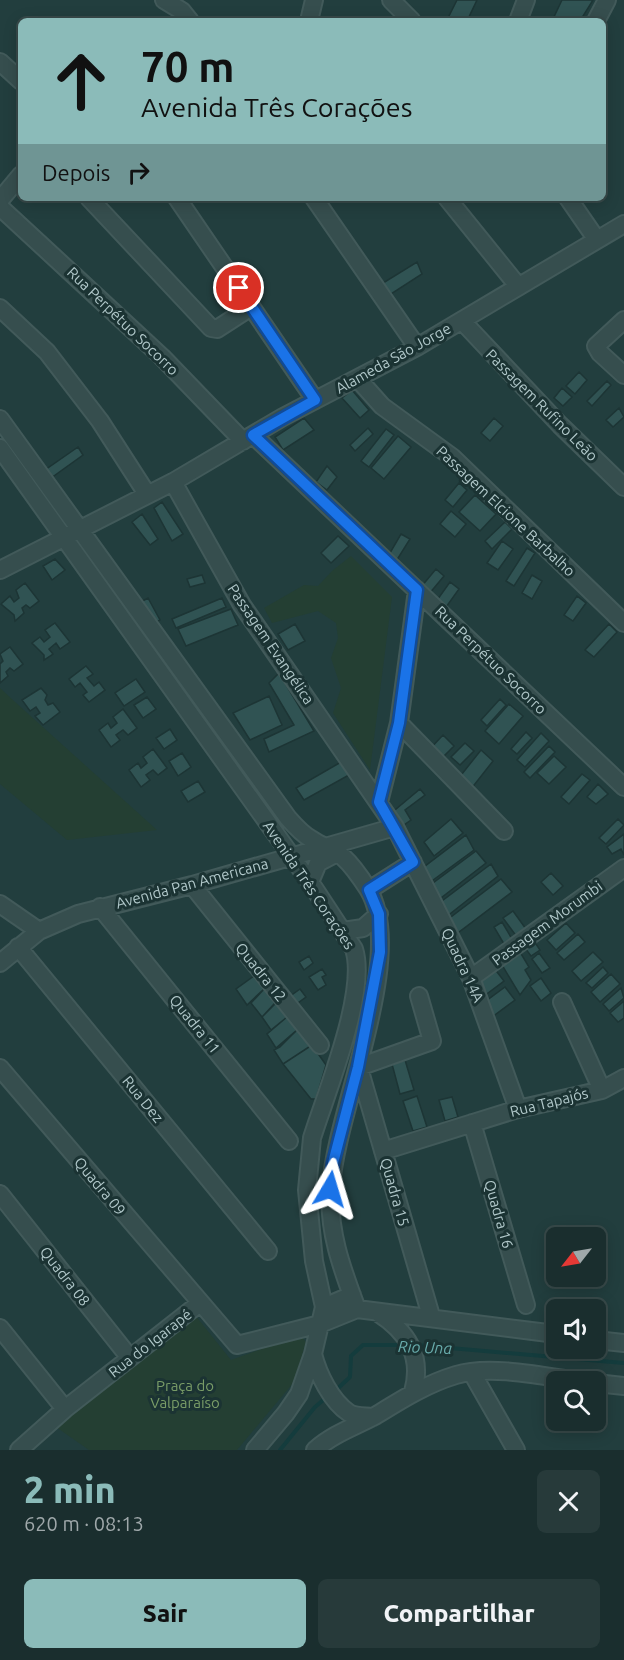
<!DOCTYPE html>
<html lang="pt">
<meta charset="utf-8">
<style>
body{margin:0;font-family:Ubuntu,sans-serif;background:#273a3a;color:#f1f3f6;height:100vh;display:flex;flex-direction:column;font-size:22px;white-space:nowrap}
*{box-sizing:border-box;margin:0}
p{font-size:20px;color:#9fa8aa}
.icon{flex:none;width:33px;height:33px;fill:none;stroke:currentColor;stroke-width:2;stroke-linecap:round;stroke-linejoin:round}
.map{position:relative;height:1450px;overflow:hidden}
.panel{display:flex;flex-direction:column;background:#1a2e2e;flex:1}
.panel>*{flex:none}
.top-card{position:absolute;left:18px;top:18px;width:588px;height:183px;border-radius:9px;box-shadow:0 3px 15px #0003,0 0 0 2px #384a4a;background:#8bbbb9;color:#111;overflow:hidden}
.needle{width:39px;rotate:239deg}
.fabs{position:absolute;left:546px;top:1227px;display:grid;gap:12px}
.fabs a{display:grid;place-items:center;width:60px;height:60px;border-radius:9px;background:#1a2e2e;box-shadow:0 3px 15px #0003,0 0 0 2px #384a4a;font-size:30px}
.pin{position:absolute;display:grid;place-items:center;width:51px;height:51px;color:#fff;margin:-26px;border:3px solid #fff;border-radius:50%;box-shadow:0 2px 6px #0007}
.me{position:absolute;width:66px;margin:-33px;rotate:7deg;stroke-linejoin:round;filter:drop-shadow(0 0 4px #0008)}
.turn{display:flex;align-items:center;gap:21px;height:126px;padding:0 24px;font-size:27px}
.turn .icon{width:78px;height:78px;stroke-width:2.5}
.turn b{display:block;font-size:42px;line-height:51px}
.then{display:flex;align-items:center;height:57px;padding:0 24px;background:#0003;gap:12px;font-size:22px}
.round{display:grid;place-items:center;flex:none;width:63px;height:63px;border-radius:9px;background:#273a3a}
.overview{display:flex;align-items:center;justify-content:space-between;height:102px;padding:0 24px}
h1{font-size:36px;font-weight:800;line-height:45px;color:#8bbbb9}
.button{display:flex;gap:12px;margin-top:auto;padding:12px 24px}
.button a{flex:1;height:69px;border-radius:9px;background:#8bbbb9;color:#111;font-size:24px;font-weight:800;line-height:69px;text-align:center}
.button a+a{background:#273a3a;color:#f1f3f6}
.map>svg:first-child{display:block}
.green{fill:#243f33}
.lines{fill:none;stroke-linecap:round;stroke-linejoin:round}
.stream{stroke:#143c3d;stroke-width:4}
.building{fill:#305353;stroke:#1d3535;stroke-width:1.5}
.minor-casing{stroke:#425a5a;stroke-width:20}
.minor{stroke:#364e4e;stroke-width:16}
.route-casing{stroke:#114b97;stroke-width:15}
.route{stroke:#1a73e8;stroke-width:10}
.labels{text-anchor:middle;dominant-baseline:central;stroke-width:6;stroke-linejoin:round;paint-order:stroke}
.street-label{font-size:15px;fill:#b1c8ca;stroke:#1b3333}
.park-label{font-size:15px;fill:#799c67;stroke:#1b3333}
.water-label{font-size:16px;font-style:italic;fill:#68abab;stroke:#1b3333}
</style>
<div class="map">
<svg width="624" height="1450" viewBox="0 0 624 1450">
<rect width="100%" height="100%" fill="#223e3e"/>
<path class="green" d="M351 556 392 597 370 770 333 713 341 688 331 658 338 638 336 623 318 611 272 623 264 608 304 585 318 586 332 571Z
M0 688 14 701 157 830 67 840 0 784Z
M195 1315 231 1360 300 1335 306 1342 294 1382 237 1450H89L56 1427Z"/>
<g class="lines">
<path class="stream" d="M416 1345 624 1363
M334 1392 350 1377 351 1356 363 1345H402
M280 1450 315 1407 328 1396"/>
</g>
<path class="building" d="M457 0H477L467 21 447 20Z
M562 0H593L580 21H552Z
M417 262 422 274 391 294 383 283Z
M579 372 587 380 575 394 566 386Z
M607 381 611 385 592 406 587 401Z
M562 388 572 397 563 406 554 398Z
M352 390 369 410 360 418 342 398Z
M619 408 624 417 613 427 606 420Z
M304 418 314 430 283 450 275 437Z
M494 418 503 426 490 441 481 433Z
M368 428 373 434 355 451 350 445Z
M386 429 394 435 369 467 361 461Z
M398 436 411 447 384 479 371 468Z
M78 447 83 455 51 478 45 470Z
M327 466 337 477 327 490 316 482Z
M459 483 467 490 453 507 445 500Z
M475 495 496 514 480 531 459 512Z
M162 502 183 534 172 541 154 508Z
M451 511 466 524 455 537 440 524Z
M142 514 158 539 150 545 132 522Z
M505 522 512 529 492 549 485 541Z
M401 534 410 539 395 563 387 558Z
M338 536 349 546 331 563 321 553Z
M502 541 513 549 498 570 487 563Z
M527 548 535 553 514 586 506 581Z
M55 559 65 570 52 580 43 566Z
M436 569 444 576 429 594 421 587Z
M202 575 205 583 190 587 187 579Z
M532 575 542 581 532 599 522 593Z
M450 582 459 589 444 610 435 603Z
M25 583 39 601 30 608 26 605 22 608 24 613 15 621 14 615 1 604 10 596 14 602 19 598 16 590Z
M577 596 586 603 573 621 564 615Z
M148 598 160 620 149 626 137 604Z
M222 598 226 607 176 628 172 619Z
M231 609 238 625 186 646 178 629Z
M55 623 70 642 60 649 56 643 49 649 53 654 44 660V655L32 643 40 637 44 642 50 637 45 630Z
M295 624 305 641 288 650 278 634Z
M609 624 617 632 594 657 585 650Z
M10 647 23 664 14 671 10 668 6 672 8 676 0 683V664L3 661 0 654Z
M86 666 93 674 87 678 94 686 99 682 105 690 89 702 83 695 87 692 80 683 75 687 69 679Z
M279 673 314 731 269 752 264 739 294 725 269 683Z
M136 679 145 692 124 706 115 693Z
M41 688 47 695 45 700 48 705 53 703 60 712 43 725 35 716 40 713 36 707 30 711 22 700Z
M269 696 282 725 250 740 233 713Z
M147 697 156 709 143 718 134 705Z
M500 699 506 705 487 726 481 720Z
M509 704 523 716 499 744 485 731Z
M123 709 137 728 128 735 123 730 116 735 120 740 111 747 99 730 108 723 111 728 117 723 113 717Z
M170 729 177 740 164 749 156 738Z
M526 732 532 738 517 754 511 749Z
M541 733 549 741 525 767 517 760Z
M443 735 454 746 439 761 428 751Z
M465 743 474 751 460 765 451 757Z
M549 746 555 752 530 778 524 772Z
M153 749 167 768 158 775 153 770 146 775 150 780 141 787 129 770 138 763 141 768 147 763 143 757Z
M481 750 493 761 471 789 458 779Z
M182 753 191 767 178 776 169 761Z
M554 756 566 767 549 784 537 773Z
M341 762 349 775 304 800 296 788Z
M582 774 590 780 569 804 561 797Z
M198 781 205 792 188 802 181 791Z
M598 784 608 794 596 804 587 797Z
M420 789 425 795 405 810 411 820 398 829 389 815Z
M451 819 463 833 434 856 424 842Z
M618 819 624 825 606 844 599 838Z
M624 834V855L621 849 612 854 607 847Z
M466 835 474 850 429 883 420 870Z
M476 851 486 863 437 901 429 886Z
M491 864 498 876 446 917 438 904Z
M551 873 563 886 553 895 541 882Z
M501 879 512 892 455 935 447 920Z
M513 911 526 929 517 937 503 918Z
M502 922 512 939 504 944 494 927Z
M566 923 575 933 556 950 547 940Z
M578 934 585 942 564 960 557 953Z
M534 941 540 950 531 956 525 948Z
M520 952 529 967 525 970 531 980 520 995 502 965Z
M593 952 603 962 581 981 572 971Z
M539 953 550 968 542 973 532 959Z
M309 956 313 963 304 970 299 962Z
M603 967 608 973 592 988 586 983Z
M494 968 504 981 484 996 474 983Z
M322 969 326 975 322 977 326 985 318 990 309 977Z
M611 974 620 984 600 1002 591 992Z
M254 976 265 988 247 1005 236 989Z
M541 978 551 993 541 1001 530 986Z
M505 987 515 1000 492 1017 482 1004Z
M265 988 277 1002 262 1017 251 1003Z
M621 988 624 998 609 1011 603 1004Z
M300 989 306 997 295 1005 289 997Z
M624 1001V1018L618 1022 610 1013Z
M275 1003 287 1017 271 1030 262 1017Z
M287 1017 298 1029 276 1048 267 1034Z
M298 1029 312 1045 283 1064 274 1050 280 1047Z
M312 1045 326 1065 316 1099H311L283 1064Z
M405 1060 414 1090 400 1094 392 1064Z
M417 1096 427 1127 413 1131 403 1101Z
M452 1097 458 1117 445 1121 439 1100Z"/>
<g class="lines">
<g class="minor-casing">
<path id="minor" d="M164 0 182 11 190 21
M391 0 412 21
M309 21 314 0
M518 21 526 0
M596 21 607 0
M0 62 21 81
M89 198 211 328 217 329 251 307
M177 198 315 400
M314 198 417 347
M447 198 518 286
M568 198 597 240
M0 200 21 175
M0 207 162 357 243 441
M0 308 47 352 100 421 147 494
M624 320 596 346 600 353 624 375
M462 321 560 425 624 487
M358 379 382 406 452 457 624 623
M0 419 288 818C295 826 302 834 311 839 321 846 334 850 343 857 353 866 361 878 368 889 408 954 336 1110 331 1186 327 1229 342 1269 357 1309
M253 435 624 787
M0 448 310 882 354 949C368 992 326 1093 312 1138L307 1190 314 1261 324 1307 313 1354 299 1394 286 1413 255 1450
M173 482 242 605 395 827 471 978 518 1109
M0 570 173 482 283 417 417 347 624 224
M399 723 504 831
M379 802 399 723 417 590
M310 882 318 863 337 853
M192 885 320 1045
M369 890 413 862
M0 904 39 931
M100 907 289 1141
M343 931 363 928 379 914
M18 947 268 1251
M0 963 39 931 78 914 192 885 395 827
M471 978 624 868
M562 1002 602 1090
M359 1067 432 1041 419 996
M0 1068 237 1345 320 1324 357 1309 556 1334
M359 1068 431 1316
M472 1123 526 1305
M383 1151 518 1109 602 1090 624 1078
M0 1194 130 1358
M324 1307 352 1295
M377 1312C408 1332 423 1356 413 1392
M0 1328 65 1409
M596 1340 624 1343
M313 1354C318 1374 331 1401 349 1413 355 1417 365 1416 373 1417
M472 1373 516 1450
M596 1383 624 1386
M19 1450 65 1409 200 1303
M315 1450C333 1434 354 1427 375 1416 401 1400 426 1384 456 1375 491 1364 548 1377 584 1382"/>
</g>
<use href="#minor" class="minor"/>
</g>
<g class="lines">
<g class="route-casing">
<path id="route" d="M239 288 315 400 253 435 417 590 399 723 379 802 413 862 369 890 379 914 380 952 358 1067 333 1163 330 1189"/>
</g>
<use href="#route" class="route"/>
</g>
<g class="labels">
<g class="street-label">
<text transform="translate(123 321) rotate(44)">Rua Perpétuo Socorro</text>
<text transform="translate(393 358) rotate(-29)">Alameda São Jorge</text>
<text transform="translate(542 405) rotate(45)">Passagem Rufino Leão</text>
<text transform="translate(506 511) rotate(43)">Passagem Elcione Barbalho</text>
<text transform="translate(271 644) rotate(56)">Passagem Evangélica</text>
<text transform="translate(491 660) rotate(44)">Rua Perpétuo Socorro</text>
<text transform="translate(192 883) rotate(-15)">Avenida Pan Americana</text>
<text transform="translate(309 885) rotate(56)">Avenida Três Corações</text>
<text transform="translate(547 923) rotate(-36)">Passagem Morumbi</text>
<text transform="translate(463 965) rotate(65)">Quadra 14A</text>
<text transform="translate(261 972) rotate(51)">Quadra 12</text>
<text transform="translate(195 1024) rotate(51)">Quadra 11</text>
<text transform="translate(143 1099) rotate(51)">Rua Dez</text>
<text transform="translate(549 1102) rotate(-14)">Rua Tapajós</text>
<text transform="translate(100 1186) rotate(50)">Quadra 09</text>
<text transform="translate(395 1192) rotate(74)">Quadra 15</text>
<text transform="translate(499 1214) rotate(74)">Quadra 16</text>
<text transform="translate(65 1276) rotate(52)">Quadra 08</text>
<text transform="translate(150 1343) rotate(-38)">Rua do Igarapé</text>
</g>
<g class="park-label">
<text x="185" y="1385">Praça do<tspan x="185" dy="17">Valparaíso</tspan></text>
</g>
<g class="water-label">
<text transform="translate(425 1347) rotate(2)">Rio Una</text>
</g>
</g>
</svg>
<div class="fabs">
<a><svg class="needle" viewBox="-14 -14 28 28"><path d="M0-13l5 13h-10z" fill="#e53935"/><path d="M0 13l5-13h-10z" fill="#9fa8aa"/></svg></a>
<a><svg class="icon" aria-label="sound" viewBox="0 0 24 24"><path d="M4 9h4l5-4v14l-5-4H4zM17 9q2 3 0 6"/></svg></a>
<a><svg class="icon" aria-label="search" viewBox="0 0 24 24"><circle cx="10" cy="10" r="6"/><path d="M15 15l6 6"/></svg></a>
</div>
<div class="pin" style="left:239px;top:288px;background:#d93025"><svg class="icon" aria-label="arrive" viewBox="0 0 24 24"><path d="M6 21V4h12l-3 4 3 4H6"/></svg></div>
<svg class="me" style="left:330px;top:1189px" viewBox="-20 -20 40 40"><path d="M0-17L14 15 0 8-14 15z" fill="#1a73e8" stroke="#fff" stroke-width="4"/></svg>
<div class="top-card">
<div class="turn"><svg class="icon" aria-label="ahead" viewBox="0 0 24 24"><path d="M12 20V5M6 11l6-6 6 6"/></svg><div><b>70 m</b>Avenida Três Corações</div></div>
<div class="then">Depois<svg class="icon" aria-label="right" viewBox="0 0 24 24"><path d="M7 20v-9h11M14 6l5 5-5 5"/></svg></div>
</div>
</div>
<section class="panel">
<div class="overview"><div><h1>2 min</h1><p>620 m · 08:13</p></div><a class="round"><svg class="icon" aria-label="close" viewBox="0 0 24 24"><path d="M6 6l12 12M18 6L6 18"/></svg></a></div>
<div class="button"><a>Sair</a><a>Compartilhar</a></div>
</section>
